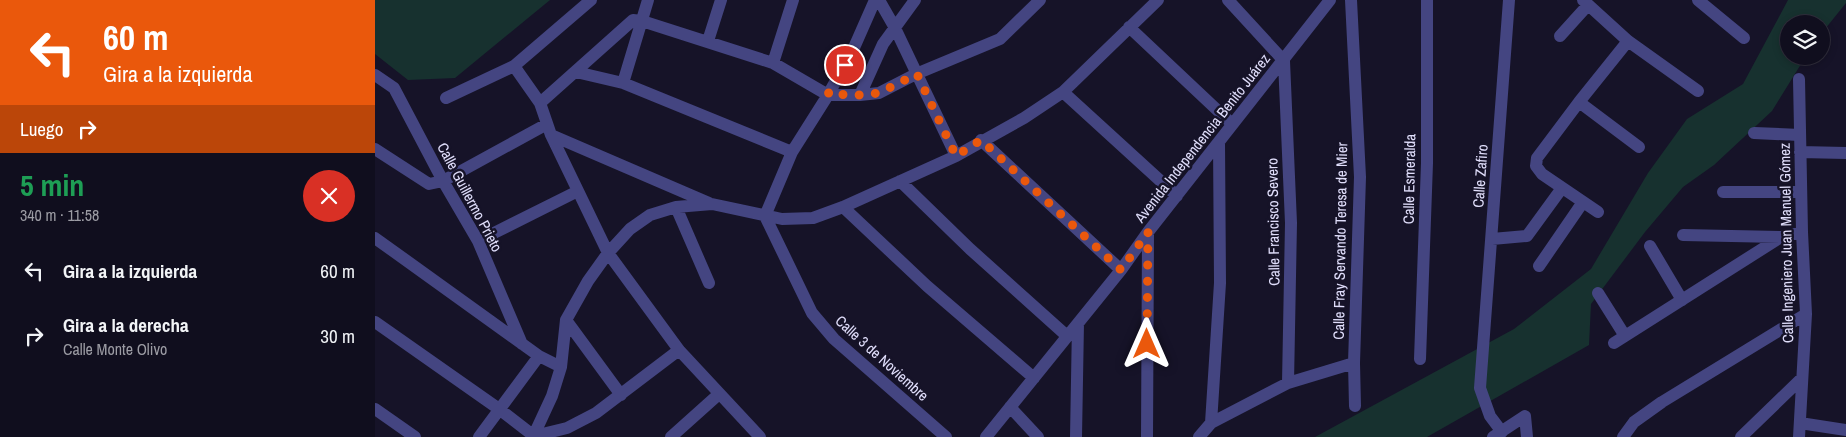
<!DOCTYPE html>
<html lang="es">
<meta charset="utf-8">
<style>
body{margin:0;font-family:"Archivo Narrow",sans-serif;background:#191727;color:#f1f3f6;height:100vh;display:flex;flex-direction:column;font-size:19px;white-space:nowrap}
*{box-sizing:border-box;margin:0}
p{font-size:16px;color:#9c9ca4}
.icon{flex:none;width:28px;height:28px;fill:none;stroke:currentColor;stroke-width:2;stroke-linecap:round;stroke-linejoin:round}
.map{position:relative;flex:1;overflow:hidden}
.panel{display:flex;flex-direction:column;background:#100e1e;width:375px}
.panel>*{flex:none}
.guide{background:#ea580c;color:#fff;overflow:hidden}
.buttons{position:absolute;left:1405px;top:15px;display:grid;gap:10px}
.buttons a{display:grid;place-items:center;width:50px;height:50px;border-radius:50%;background:#100e1e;box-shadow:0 2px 8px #0003,0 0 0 1px #302e3c;font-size:25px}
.pin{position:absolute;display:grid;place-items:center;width:42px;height:42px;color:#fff;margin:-21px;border:2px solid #fff;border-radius:50%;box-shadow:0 1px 5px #0007}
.me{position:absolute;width:55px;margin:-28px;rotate:0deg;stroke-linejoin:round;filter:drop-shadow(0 0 4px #0008)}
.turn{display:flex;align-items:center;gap:18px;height:105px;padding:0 20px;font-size:22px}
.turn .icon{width:65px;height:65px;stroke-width:2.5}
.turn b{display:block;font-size:35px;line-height:42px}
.then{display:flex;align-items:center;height:48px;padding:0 20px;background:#0003;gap:10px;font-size:19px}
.round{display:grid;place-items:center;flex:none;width:52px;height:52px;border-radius:26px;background:#191727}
.overview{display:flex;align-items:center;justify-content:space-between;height:85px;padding:0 20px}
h1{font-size:30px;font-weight:700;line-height:38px;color:#1e9e55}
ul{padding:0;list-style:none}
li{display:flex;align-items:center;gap:15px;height:65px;padding:0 20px}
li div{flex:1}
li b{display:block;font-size:19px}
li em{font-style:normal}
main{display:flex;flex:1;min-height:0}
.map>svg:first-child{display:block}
.green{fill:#17312f}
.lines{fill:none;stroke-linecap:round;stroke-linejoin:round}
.minor{stroke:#444581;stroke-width:12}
.route{stroke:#ea580c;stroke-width:9;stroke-dasharray:0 16.2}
.labels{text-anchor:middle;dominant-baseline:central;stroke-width:5;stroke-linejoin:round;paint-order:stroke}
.street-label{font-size:15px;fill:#e0defb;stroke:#161328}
</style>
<main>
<section class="panel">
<div class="guide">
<div class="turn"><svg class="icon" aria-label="left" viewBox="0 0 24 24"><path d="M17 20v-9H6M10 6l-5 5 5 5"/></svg><div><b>60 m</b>Gira a la izquierda</div></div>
<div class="then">Luego<svg class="icon" aria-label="right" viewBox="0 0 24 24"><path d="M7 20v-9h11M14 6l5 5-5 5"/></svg></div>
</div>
<div class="overview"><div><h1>5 min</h1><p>340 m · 11:58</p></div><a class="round" style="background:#d93025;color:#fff"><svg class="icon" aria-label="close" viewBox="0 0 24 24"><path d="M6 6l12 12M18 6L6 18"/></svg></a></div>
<ul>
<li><svg class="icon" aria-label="left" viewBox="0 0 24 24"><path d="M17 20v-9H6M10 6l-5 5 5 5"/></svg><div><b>Gira a la izquierda</b></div><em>60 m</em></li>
<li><svg class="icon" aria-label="right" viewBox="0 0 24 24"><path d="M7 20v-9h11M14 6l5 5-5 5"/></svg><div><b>Gira a la derecha</b><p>Calle Monte Olivo</p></div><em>30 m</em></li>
</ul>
</section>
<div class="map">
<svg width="1471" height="437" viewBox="0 0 1471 437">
<rect width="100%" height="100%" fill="#161328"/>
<path class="green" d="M0 0H175L80 78 33 80 0 54Z
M1413 0H1471V3L1446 34V24H1414V56H1431L1397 111 1339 165 1308 187 1270 232 1216 304 1214 345 1052 437H940L1139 329 1216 269 1273 173 1312 119 1368 84Z"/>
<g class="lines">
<path class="minor" d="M500 0 478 50 453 95 417 152 390 216 437 313 459 339 571 437
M504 0 520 28 581 156
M853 0 909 61 916 223 913 383
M976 0 985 177 979 363 980 406
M1208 0 1253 41 1323 91
M1323 0 1369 38
M754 27 857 124
M1185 36 1213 5
M333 41 346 0
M398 63 418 0
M139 66 165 103 176 135 233 253 304 350 385 437
M201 72 248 83 417 152
M0 75 19 88 68 181 103 241 147 344
M248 83 273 0
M688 92 802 196
M485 95 508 44 540 0
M71 98 139 66 216 0
M1204 102 1264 147
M165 103 258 20 267 21 398 63 453 95H485L504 93 541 74 625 39 665 0
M1379 133 1425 135
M176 135 334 203
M606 140 746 270
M0 149 54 184 68 181 172 124
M1425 152 1471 153
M525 181 595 249 692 336
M1348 192H1426
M301 207 334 283
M468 207 552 286 659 378
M1223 212 1167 174 1161 166 1162 158 1204 102 1253 41
M1308 235 1406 237
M0 238 164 356
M1117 239 1152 236 1187 188
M103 241 203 191
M1275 246 1307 300
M1164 266 1208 202
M1223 293 1250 336
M191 320 246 395
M0 322 124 409 159 436 192 428 221 413 304 350
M1239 343 1406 237 1427 232
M1045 359 1052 163V0
M635 407 663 437
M0 409 40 437
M836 423 845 283 844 142
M1425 423 1471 430
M1127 432 1115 416 1105 388 1134 0
M104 437 164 356 186 367
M158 437 177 396 186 367 191 320 213 281 233 253 255 229 275 215 301 207 337 204 407 219 438 218 468 207 581 156 649 118 688 92 783 0
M296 437 344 394
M611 437 746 270 773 232 955 0
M701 437 703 323
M772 437 773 232
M824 437 836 423 913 383 979 363
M1118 437 1150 416 1152 437
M1248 437 1259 422 1287 402 1431 314
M1366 437 1426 379
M1424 437 1431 314 1427 232 1424 79"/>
</g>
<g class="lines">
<path class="route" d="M470 65 453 94 485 95 504 93 542 74 581 156 606 140 746 270 773 232 772 344"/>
</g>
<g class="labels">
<g class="street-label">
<text transform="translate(827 138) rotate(-52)">Avenida Independencia Benito Juárez</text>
<text transform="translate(1105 176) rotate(-86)">Calle Zafiro</text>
<text transform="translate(1034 179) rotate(-89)">Calle Esmeralda</text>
<text transform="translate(95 197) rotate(62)">Calle Guillermo Prieto</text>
<text transform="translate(898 222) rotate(-91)">Calle Francisco Severo</text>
<text transform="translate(965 241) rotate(-89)">Calle Fray Servando Teresa de Mier</text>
<text transform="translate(1411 243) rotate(-91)">Calle Ingeniero Juan Manuel Gómez</text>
<text transform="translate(507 358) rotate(42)">Calle 3 de Noviembre</text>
</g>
</g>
</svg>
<div class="buttons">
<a><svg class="icon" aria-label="layers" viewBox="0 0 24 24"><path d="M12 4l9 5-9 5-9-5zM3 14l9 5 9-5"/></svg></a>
</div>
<div class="pin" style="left:470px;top:65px;background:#d93025"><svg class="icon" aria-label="arrive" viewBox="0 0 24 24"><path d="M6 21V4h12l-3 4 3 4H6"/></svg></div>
<svg class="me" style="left:772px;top:344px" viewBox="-20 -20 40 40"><path d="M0-17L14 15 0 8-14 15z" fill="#ea580c" stroke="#fff" stroke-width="4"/></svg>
</div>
</main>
